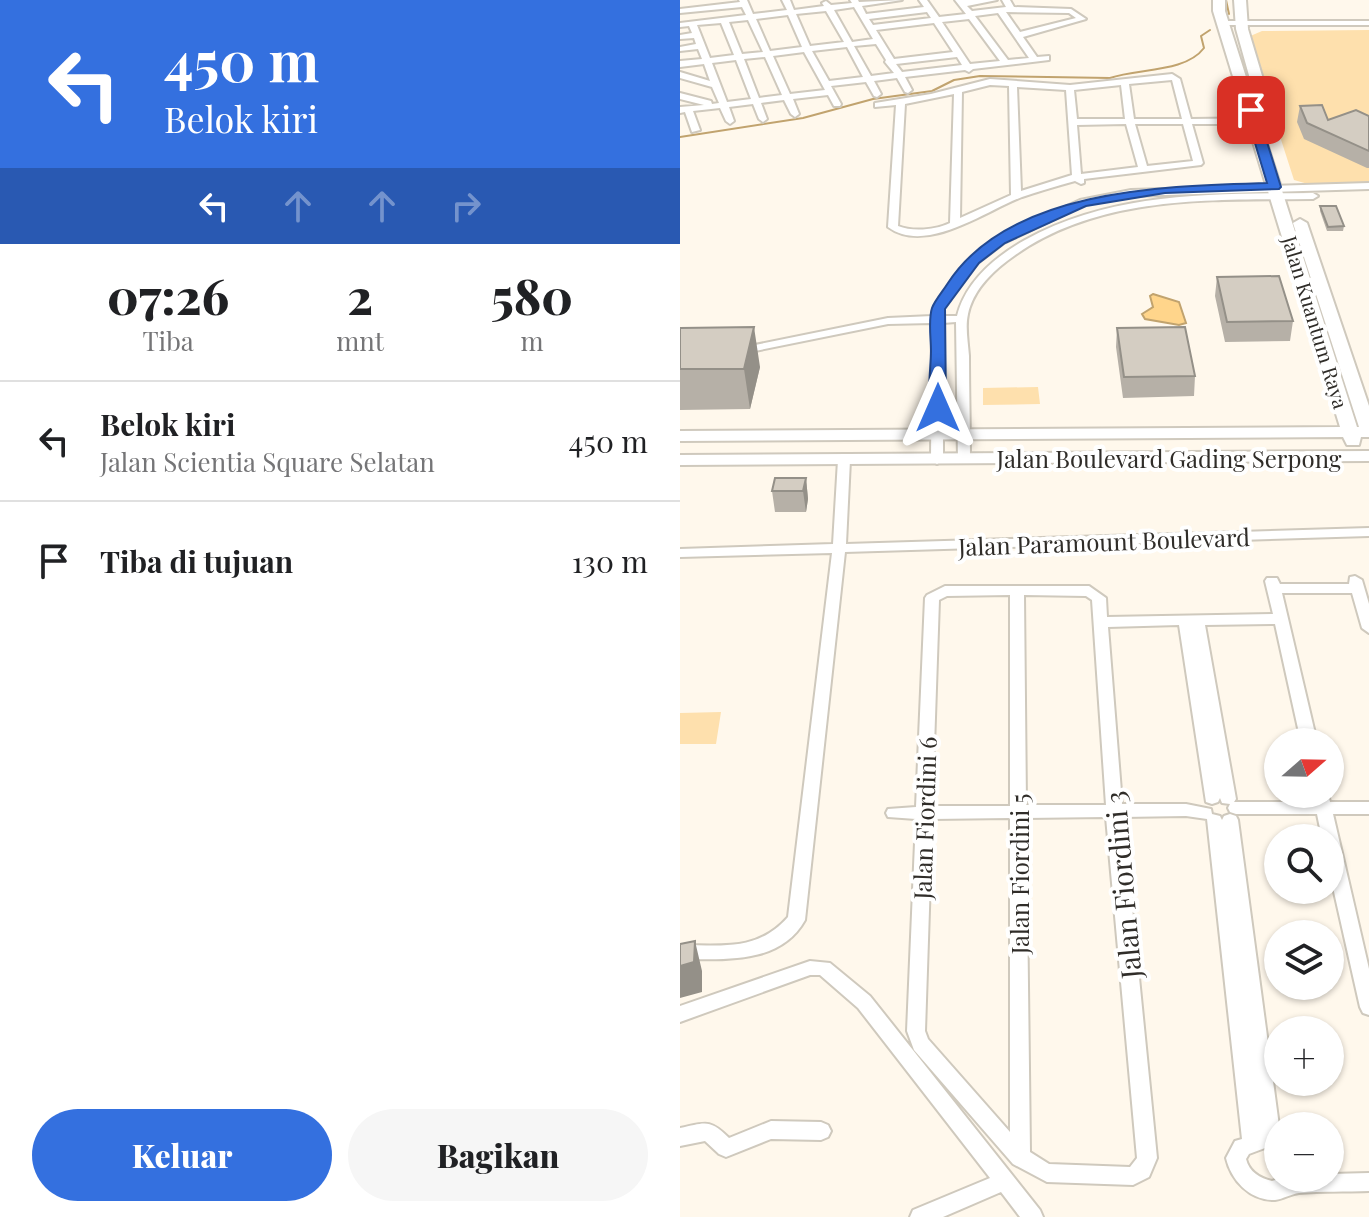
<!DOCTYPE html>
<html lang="id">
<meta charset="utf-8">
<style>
body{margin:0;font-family:"Playfair Display",serif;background:#f6f6f6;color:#202124;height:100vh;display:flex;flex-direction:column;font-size:30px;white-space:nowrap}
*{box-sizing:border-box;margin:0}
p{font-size:26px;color:#757577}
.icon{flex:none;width:44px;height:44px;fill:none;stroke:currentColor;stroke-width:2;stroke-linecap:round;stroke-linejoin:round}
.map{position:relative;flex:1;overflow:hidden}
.panel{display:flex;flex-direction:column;background:#fff;width:680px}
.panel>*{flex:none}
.banner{background:#3470df;color:#fff;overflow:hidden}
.needle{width:52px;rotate:70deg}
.tools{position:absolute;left:584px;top:728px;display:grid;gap:16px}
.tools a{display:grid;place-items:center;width:80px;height:80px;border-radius:50%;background:#fff;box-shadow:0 2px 6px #0004;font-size:40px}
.pin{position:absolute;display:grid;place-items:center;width:68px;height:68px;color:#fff;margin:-34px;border-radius:16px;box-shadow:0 4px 12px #0006}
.me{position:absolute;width:88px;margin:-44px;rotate:0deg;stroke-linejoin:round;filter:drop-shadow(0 0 6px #0008)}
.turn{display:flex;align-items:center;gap:28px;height:168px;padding:0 32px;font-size:36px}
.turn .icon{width:104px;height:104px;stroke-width:2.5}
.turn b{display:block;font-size:56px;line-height:68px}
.lanes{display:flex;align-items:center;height:76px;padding:0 32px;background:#0003;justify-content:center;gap:40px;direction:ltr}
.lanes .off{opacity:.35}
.eta{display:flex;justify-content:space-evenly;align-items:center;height:136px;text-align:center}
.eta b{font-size:48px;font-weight:800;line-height:56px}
.cta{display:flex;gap:16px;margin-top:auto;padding:16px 32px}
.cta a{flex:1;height:92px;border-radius:48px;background:#3470df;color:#fff;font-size:32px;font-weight:800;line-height:92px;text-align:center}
.cta a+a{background:#f6f6f6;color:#202124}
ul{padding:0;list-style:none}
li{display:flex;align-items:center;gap:24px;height:120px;padding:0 32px;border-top:2px solid #e0e0e0}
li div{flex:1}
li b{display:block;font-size:30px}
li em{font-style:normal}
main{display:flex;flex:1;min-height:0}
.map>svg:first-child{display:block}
.green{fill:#fee0ad}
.water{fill:#ffd58b;stroke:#c1a36e;stroke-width:2}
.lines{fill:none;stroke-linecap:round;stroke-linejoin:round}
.stream{stroke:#c1a36e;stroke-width:2}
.street-casing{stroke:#cfc9bd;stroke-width:4}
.secondary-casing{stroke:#cfc9bd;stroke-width:4}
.street{fill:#fff;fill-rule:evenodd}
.secondary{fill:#fff;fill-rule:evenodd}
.wall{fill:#b6b0a7}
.shaded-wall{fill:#949088}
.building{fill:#d4cdc2;stroke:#949088;stroke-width:2}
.route{fill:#3470df;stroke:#224991;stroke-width:2}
.labels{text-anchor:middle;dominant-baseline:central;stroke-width:8;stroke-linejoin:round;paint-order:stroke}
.far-street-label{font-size:20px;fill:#302d29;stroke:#fff}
.street-label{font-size:24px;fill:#302d29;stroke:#fff}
.near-street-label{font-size:28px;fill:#302d29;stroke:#fff}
</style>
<main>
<section class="panel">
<div class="banner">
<div class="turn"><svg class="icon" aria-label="left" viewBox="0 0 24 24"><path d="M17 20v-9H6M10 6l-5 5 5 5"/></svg><div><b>450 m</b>Belok kiri</div></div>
<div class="lanes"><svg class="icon" aria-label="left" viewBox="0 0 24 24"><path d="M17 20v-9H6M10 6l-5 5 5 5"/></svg><svg class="icon off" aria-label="ahead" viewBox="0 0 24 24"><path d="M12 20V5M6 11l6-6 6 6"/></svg><svg class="icon off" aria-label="ahead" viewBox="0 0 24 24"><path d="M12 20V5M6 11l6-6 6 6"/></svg><svg class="icon off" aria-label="right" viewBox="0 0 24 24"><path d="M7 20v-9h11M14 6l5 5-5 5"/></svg></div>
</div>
<div class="eta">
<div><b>07:26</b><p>Tiba</p></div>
<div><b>2</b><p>mnt</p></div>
<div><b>580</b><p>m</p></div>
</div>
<ul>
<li><svg class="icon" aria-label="left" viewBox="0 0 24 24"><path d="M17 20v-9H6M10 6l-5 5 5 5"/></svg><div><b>Belok kiri</b><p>Jalan Scientia Square Selatan</p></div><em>450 m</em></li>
<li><svg class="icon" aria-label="arrive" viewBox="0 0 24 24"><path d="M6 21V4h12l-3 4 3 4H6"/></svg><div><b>Tiba di tujuan</b></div><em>130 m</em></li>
</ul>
<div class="cta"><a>Keluar</a><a>Bagikan</a></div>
</section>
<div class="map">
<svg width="689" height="1217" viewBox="0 0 689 1217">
<rect width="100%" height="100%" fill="#fff8ec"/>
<path class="green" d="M689 30V183L628 184 614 180 568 37 582 31Z
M358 387 360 404 303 405V388Z
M41 712 36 744H0V713Z"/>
<path class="water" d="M473 294 499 302 506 323 499 325 465 319 462 314 473 307 470 296Z"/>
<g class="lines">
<path class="stream" d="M546 0 549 14
M0 137 123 118 193 99 252 91 274 80 300 76 430 78C458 68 505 73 524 48L521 36 530 30"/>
<g class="street-casing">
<path id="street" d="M59 0H67L73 14 107 10 102 0H110L114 10 144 6 142 3 146 1 151 5 172 3 170 0H178L179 2 222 0 182 6 186 14 244 7 239 0H247L259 17 286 14 275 0H317L287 6 292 11 326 7 322 0H330L334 7 391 9 406 19 343 37 357 57 369 56V60L293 69 289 72 285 70 225 77 232 90 228 93 225 92 217 78 194 81 201 94 197 97 194 96 186 82 151 86 161 104 160 106H154L148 95 113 99 119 114 115 117 111 114 104 100 81 103 87 119 83 122 79 119 73 104 49 107 54 121 50 124 46 121 40 108 13 111 20 130 12 132 5 112 0 113V107L24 105 0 99V93L31 101 32 104 39 103 32 87 0 78V72L30 81 24 64 0 67V61L22 59 18 49 0 51V47L16 44 14 38 0 39V35L12 33 9 26 0 27V23L66 15 62 7 0 13V9L60 2ZM174 7 193 39 172 42 154 10ZM146 11 164 42 130 46 116 14ZM247 12 251 18 193 25 189 19ZM326 12 389 13 396 18 340 32ZM318 13 349 58 328 60 295 16ZM108 15 122 47 90 51 76 19ZM289 19 320 61 290 64 262 22ZM68 20 83 52 62 54 49 22ZM41 23 54 55 30 58 17 25ZM254 23 273 52 214 59 196 30ZM196 44 206 60 205 62 214 73 191 76 174 46ZM167 47 183 77 149 81 132 51ZM124 52 145 90 110 94 93 56ZM85 57 102 95 79 98 64 59ZM277 57 282 65 222 72 216 64ZM56 60 71 99 47 102 32 63Z
M541 21H689V25H541Z
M492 74 500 79 511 119 589 118 593 121 589 124H512L523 163 521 165 404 179V183L401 184 395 181C377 186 359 191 342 197 305 211 246 255 208 227L216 105 195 107V103L251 94 310 79 390 85ZM492 80 502 119H454L449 84ZM310 85 329 86 331 195 280 218 282 92ZM441 85 445 119H397L394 90ZM337 87 386 90 392 175 341 191ZM274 94 270 223C255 230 233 232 218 226L225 104ZM446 124 458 167 401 174 397 125ZM455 124H503L513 161 467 166Z
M689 183V189L451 196 406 204 324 243 299 262 282 280 263 309V316H277C286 281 315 257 345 240 434 191 534 194 633 193L638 196 633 199C530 200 414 194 327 261 310 274 293 291 288 314 285 327 288 342 289 356 289 391 290 425 290 460L288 463H280L278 460 276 322 263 323V460L257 464 251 460 252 323 208 324 60 354 54 351 60 348 208 318 252 316 253 309 273 278 291 258 316 239 400 200 451 190Z
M164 456 170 460 166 544 689 528V536L165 552 125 920C100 965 44 959 0 959V945C42 945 77 952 108 917L152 553 0 557V549L153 544 158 460Z
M675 576 682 580 689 604V633L682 628 672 593H602L637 742H621L595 624 525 625 556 799 554 802H634L632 794H648L650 802H689V814H653L689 969V1015L683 1013 680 1007 650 874V838H642L637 814H556L550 812 548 808 550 804 542 803 540 798 538 802 532 804 526 802 499 625 428 627 442 804H506L531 809 532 814 540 816 542 820 544 816 550 814 556 816 558 820 599 1126 598 1147 591 1150 585 1148 569 1154 566 1159C569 1172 580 1178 592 1181L602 1178H650V1174L689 1173V1191C666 1192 642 1191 619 1193 611 1194 603 1199 595 1200 570 1201 551 1180 546 1158L555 1141 562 1139 527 819 506 816 443 817 477 1158 469 1177 453 1185 367 1182 333 1164 234 1050 227 1031 236 819 208 817 206 813 208 809 236 807 245 598 247 595 265 586H409L426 598 427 617 593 614 585 581 587 578H597L600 584H669L670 577ZM330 595V806H252L259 600 267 596ZM344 595 406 596 412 600 426 805H346ZM426 817 457 1158 450 1167 369 1164 350 1152 346 818ZM330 818V1132L248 1039 245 1031 252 819Z
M130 961 150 963 190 996 360 1210 363 1217H340L321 1192 263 1217H230L233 1210 310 1178 178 1008 140 975H130L0 1022V1006Z
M91 1121 141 1122 148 1125 151 1131 148 1137 141 1140 91 1139 46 1157 39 1154 25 1141 0 1146V1128C25 1123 29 1118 49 1138Z"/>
</g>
<g class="secondary-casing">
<path id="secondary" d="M533 0H545V11L677 427H679L613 223 620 219 627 223 689 406V437H681L679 445H667L663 437 0 441V431L660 427 533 11Z
M554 0H566L568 29 600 136 598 139 586 136 556 29Z
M689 451V461L0 465V455Z"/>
</g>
<use href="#street" class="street"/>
<use href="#secondary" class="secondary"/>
</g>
<path class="wall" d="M620 106 648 120 689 116V168H687L624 139 617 122Z
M640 206 664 226 663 231H647L640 211Z
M537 277 613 321 610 341 545 342 535 296Z
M0 328 80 367 70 409 0 410Z
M437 328 515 376 514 396 443 398 436 347Z
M126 478 128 499 126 512H95L92 491Z"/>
<path class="shaded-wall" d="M74 327 80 367 70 409 64 369Z
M126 478 128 499 126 512 123 491Z
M15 941 22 971V992L0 998V966Z"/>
<path class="building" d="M642 105 648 120 676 110 689 116V151L627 123 620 106Z
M640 206H656L664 226 648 227Z
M599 276 613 321 547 322 537 277Z
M74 327 64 369H0V328Z
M505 327 515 376 444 377 437 328Z
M95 478H126L123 491H92Z
M15 941 14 962 0 966V944Z"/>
<path class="route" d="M571 107 577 110 601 187 599 189 485 193 406 206 325 243 299 263 265 309 266 408 264 411H253C246 395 251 369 251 351 251 338 248 320 252 308 255 300 263 291 268 283 330 188 487 186 587 183L565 110Z"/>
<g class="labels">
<g class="far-street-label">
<text transform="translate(636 322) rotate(73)">Jalan Kuantum Raya</text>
</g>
<g class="street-label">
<text x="489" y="458">Jalan Boulevard Gading Serpong</text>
<text transform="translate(424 541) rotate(-2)">Jalan Paramount Boulevard</text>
<text transform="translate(244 818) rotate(-88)">Jalan Fiordini 6</text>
<text transform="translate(339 874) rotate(-90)">Jalan Fiordini 5</text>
</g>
<g class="near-street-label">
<text transform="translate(442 885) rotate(-95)">Jalan Fiordini 3</text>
</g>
</g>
</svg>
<div class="tools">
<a><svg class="needle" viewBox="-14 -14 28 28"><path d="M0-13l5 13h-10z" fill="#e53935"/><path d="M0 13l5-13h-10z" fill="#757577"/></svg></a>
<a><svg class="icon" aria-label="search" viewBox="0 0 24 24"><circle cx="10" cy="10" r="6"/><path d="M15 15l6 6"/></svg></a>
<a><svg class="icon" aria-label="layers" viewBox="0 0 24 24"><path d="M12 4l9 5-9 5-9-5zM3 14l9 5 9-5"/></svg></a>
<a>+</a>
<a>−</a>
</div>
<div class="pin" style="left:571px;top:110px;background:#d93025"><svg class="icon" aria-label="arrive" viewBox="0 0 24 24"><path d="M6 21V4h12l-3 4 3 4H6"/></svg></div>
<svg class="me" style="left:258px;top:408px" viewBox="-20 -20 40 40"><path d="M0-17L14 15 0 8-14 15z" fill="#3470df" stroke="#fff" stroke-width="4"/></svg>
</div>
</main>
